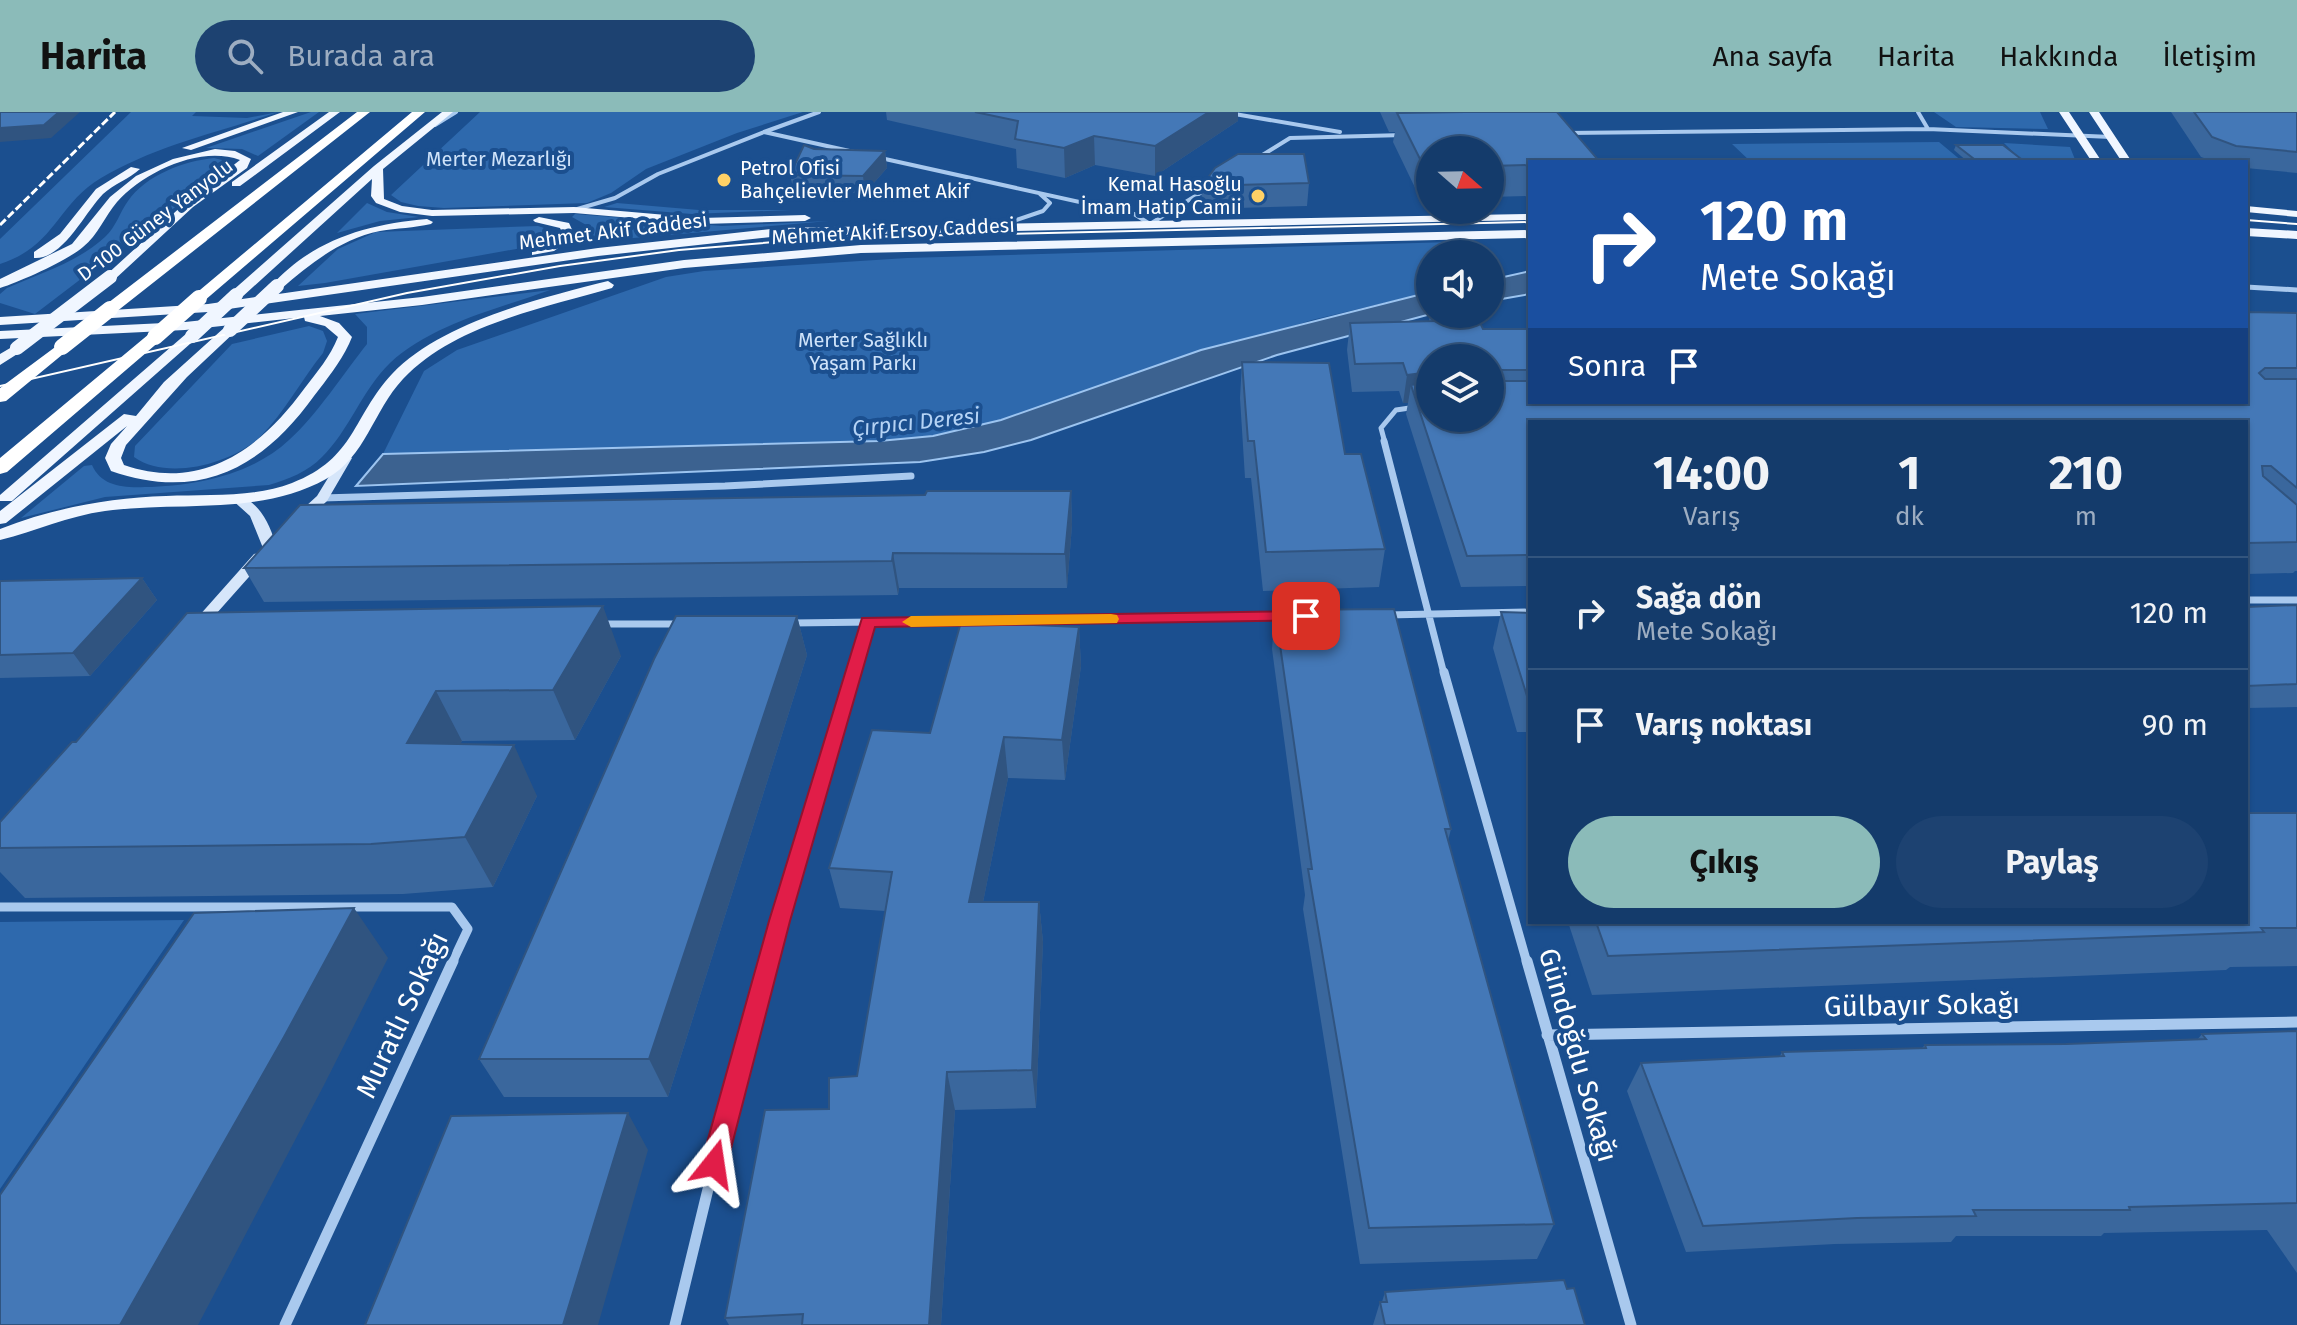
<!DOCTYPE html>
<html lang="tr">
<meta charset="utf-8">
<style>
body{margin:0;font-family:"Fira Sans",sans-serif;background:#1d4271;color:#f1f3f6;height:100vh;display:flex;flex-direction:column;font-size:30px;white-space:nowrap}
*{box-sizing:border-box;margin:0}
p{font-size:26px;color:#9dadc1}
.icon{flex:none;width:44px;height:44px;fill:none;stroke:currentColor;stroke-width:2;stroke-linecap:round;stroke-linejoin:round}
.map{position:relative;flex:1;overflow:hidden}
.panel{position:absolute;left:1528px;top:308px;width:720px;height:504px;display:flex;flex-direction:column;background:#143b6b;border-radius:0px;box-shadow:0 2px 6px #0004,0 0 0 2px #33557e}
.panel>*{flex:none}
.hud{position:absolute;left:1528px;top:48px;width:720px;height:244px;border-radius:0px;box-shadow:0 2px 6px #0004,0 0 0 2px #33557e;background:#1a4fa0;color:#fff;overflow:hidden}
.needle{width:52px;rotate:110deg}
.buttons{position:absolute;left:1416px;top:24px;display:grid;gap:16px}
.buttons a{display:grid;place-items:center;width:88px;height:88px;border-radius:50%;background:#143b6b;box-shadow:0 2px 6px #0004,0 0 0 2px #33557e;font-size:40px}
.pin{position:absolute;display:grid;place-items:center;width:68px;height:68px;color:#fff;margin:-34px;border-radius:16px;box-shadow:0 4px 12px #0006}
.me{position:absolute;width:88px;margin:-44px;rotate:15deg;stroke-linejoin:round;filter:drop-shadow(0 0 6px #0008)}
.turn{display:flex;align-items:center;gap:28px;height:168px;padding:0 40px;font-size:36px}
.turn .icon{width:104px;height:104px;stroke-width:2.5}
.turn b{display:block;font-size:56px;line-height:68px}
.then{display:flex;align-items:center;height:76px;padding:0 40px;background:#0003;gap:16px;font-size:30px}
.eta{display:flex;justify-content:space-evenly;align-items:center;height:136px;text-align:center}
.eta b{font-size:48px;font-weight:700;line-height:56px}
.primary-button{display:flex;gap:16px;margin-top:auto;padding:16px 40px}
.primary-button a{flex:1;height:92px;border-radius:48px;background:#8bbbb9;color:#111;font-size:32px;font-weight:700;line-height:92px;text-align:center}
.primary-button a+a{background:#1d4271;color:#f1f3f6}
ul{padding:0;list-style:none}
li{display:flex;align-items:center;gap:24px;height:112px;padding:0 40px;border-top:2px solid #33557e}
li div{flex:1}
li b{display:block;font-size:30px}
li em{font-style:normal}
header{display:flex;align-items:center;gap:48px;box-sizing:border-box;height:112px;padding:0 40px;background:#8bbbb9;color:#111}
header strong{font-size:38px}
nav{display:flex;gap:44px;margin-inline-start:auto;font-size:28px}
.search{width:560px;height:72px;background:#1d4271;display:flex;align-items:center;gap:20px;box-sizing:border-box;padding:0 28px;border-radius:44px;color:#9dadc1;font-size:30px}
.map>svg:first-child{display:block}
.green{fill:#2e69ad}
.water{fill:#3c6290;stroke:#9cc4f0;stroke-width:2}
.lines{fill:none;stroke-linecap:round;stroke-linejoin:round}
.street-far4{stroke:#a9c9ee;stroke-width:4}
.street-far3{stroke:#a9c9ee;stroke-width:5}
.street-far2{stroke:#a9c9ee;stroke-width:7}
.street-far1{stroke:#a9c9ee;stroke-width:9}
.street{stroke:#a9c9ee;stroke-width:11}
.secondary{fill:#d6e6fa;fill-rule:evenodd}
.primary{fill:#f0f6ff;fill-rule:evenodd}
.highway{fill:#fff;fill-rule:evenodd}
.tram{stroke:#fff;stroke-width:2}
.rail{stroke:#fff;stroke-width:3;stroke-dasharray:8 3;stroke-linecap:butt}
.primary-bridge{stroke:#f0f6ff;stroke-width:14}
.highway-bridge{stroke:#fff;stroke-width:16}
.wall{fill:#3a679d;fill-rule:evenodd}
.shaded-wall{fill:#305480}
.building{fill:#4478b7;stroke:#305480;stroke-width:2}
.route{fill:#e11d48;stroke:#92132f;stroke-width:2}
.slow{fill:#f59e0b}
.poi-dot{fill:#ffd166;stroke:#1b4f8f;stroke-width:3}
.labels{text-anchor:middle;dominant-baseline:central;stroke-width:8;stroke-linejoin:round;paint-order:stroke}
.far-park-label{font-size:20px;fill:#cfe3fa;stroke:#1b4f8f}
.far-poi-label{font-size:20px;fill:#fff;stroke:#1b4f8f;text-anchor:start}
.far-street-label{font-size:20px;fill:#fff;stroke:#1b4f8f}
.far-water-label{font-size:22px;font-style:italic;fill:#b5d3f5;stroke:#1b4f8f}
.near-street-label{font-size:28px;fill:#fff;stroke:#1b4f8f}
</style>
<header>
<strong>Harita</strong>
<div class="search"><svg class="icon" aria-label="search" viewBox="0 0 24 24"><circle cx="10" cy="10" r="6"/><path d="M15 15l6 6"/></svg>Burada ara</div>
<nav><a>Ana sayfa</a><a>Harita</a><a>Hakkında</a><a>İletişim</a></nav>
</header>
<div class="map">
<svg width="2297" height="1213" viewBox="0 0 2297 1213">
<rect width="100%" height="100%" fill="#1b4f8f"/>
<path class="green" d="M131 0H196L192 4 247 6 278 0C219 20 154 34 101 66 56 93 56 134 0 152V127Z
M311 0H319L258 44 242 37 206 36Z
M480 0H803L737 21 646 57 611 81 587 91 444 96 418 94 401 90 391 83Z
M1934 0H2040L2048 17 1956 15Z
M1939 30 1963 50H1751L1732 32Z
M2004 31 2070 35 2076 50H2023Z
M214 46 230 50 229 54 35 202 0 191V182L7 176C41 161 78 150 105 125 116 115 120 100 128 89 146 63 184 49 214 46Z
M367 91 387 100 419 105 380 109 337 121Z
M617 91 699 98H791L692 102 604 95Z
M575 102 722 114 829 109 575 131 588 114 572 105Z
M538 114 547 117 550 122 533 134 325 171 298 174 338 137 376 120Z
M1451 130 1469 142H1430V180L1312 208 1001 308 932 324 879 329 383 342 424 259 457 238 666 165 704 159 907 146Z
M550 178C498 197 432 212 390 251 362 278 349 319 322 345 308 360 288 367 269 373L105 385 21 406 84 354 92 353C101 374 123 376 145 375 194 374 252 363 289 328 316 304 344 261 367 232V215L355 202Z
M309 214 323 219 327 229 323 241C302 267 284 301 260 325 231 352 167 369 134 345L135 334 232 232Z
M184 808 0 1077V810Z"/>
<path class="water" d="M1530 159V182L1490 189V168Z
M1430 180 1431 202 1277 243 1031 328 984 340 920 350 356 374 383 342 879 329 933 324 1001 308 1201 238Z"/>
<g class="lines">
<path class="street-far4" d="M819 0 764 20 854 40
M1223 0 1340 20
M1918 0 1928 17
M435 13 456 0
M1566 21 1928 17 2111 25
M876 45 1134 102 1150 112 1210 75
M1256 47 1290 26 1404 23
M574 98 615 86 658 62 764 20
M999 114 1043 99 1050 91 1040 82"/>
<path class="street-far3" d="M2246 175 2297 178
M1385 331 1381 316 1396 298 1430 293"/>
<path class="street-far2" d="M1384 329 1444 562
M322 386 725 374 911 364
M2246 488H2297
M1387 503 1530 500
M791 511 1285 505
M599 512H681
M853 562 868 510"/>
<path class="street-far1" d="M1444 560 1527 851
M0 795H452L468 817 452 851
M768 851 853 560"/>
<path class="street" d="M1527 849 1631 1213
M1547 923 2297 910
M285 1213 453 849
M675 1213 718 1036 769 849"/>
<path class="secondary" d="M346 342 352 346 327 389 304 411H294V405L317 384 342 343Z
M237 382C261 391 270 413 277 436L275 439 270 440 263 436 250 404 230 386Z
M259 441 266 445 264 448 200 520H190L188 517 190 514 254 442Z"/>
<path class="primary" d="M283 0H298L191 38 182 36Z
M329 0H340L240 74H232V70Z
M442 0H453L383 57 384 87 402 94 432 98 574 95 701 106 805 103 811 106 805 109 701 112 574 101 432 104 400 100 376 91 371 84 372 67 241 186H231V180L374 54Z
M2059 0H2069L2102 50H2092Z
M2089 0H2099L2132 50H2122Z
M215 37 235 39 251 47 247 56 193 95 114 168 104 165 185 91 240 48C200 33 144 60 117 90 105 104 98 123 83 135 66 149 22 169 0 176V167L72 132 110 85 136 64 173 47Z
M131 55 140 57C129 67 114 72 103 82 85 100 63 148 34 146V140L60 122 96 77Z
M2246 94 2297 99V105L2246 100Z
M1530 102V108L780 124 598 144 208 200 0 213V205L208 192 598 136 780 116Z
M539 105 569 111 575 124 554 139 532 143V137L563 123 560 116 535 110 533 108Z
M427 107 433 110 431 112C414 116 397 116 380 119 341 127 311 151 281 177L271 174C312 128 367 112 427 107Z
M2246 116 2297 119V127L2246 124Z
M1530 118V126L861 141 684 156 422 193 320 204 339 211 352 225 349 232C340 251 327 267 314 284 263 355 200 390 111 359L105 346 111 332 127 314 6 411 0 412V399L124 302 136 304 164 270 225 215 237 218 187 265 126 333 121 346 124 353C202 380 260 337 304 277 317 260 330 245 338 225L325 214 305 209 304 205 185 218 0 227V219L185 210 422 185 684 148 861 133Z
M608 169 614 173 612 176C543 196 454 213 403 267 373 299 366 345 326 367 260 404 178 389 105 399 68 404 36 419 0 428V417C53 396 109 386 166 384 208 382 253 386 292 371 356 346 352 305 392 262 441 210 541 186 608 169Z
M187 221 199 224 12 389H0V383Z
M17 232 24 236 22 239 0 253V242Z"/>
<path class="highway" d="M357 0H370L116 200H104V194Z
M412 0H425L204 189H194V183Z
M155 220 161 222V228L7 360 0 362V346L149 222Z
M62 230 70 235 68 238 6 289 0 290V276Z"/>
<path class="tram" d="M2246 108 2297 112
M0 274 407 181 560 154 679 138 823 126 1530 110"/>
<path class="rail" d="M0 113 115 0"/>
<path class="primary-bridge" d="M230 218 277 174
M192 224 236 183
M17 236 110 165"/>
<path class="highway-bridge" d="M155 225 199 186
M62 235 110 197"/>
</g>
<path class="wall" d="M886 0H1238V9L1155 64 1095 53 1065 66 1017 56 1016 37 887 8Z
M1380 0H1557L1530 50V84L1490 85V38H1430V86H1420L1393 30 1395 20H1389Z
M2171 0H2297V61L2246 56V50H2216L2201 45Z
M1956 33 2025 50H1968L1954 38Z
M814 37 885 39 887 56 865 81 794 80 790 63Z
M1309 71 1307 94 1201 97 1202 74Z
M2246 200 2297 201V459H2295L2293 461 2246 462V310H1530V474L1461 475 1406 302 1408 291H1403L1399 279 1352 280 1347 238 1350 211 1429 209 1430 202H1476L1483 217H1530V290H2246ZM1430 246 1490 306H1430Z
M1242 250 1345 342 1385 437 1379 475 1263 479 1251 366H1245L1240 286Z
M1071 379 1072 413 1067 476H899L898 483 264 490 244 456 925 383Z
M142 466 157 488 90 564 0 566V469Z
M2297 493V595L2246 596V495Z
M1275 498 1451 717 1448 729 1554 1112 1537 1147 1360 1152 1303 797 1305 783 1272 537Z
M1501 500 1530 501V620H1517L1493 536Z
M797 504 807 543 668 985H504L479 947Z
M1079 515 1081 554 1065 668 1008 666 983 790H1039L1043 830 1036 996 955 998 941 1213H729L725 1206 829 997 857 964 885 799 840 796 829 756Z
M621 544 575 628 462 629 460 632 537 684 493 775 403 782 25 786 0 760V710L76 630Z
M2297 701V854L2230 855 2226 858 1592 883 1568 810H2246Z
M2297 919V1161L2267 1118 2104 1121 2101 1124H1956L1951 1130 1835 1132 1686 1140 1627 979 1641 951 1780 944 1782 940 1922 936 1925 933 2066 932 2197 928 2202 922Z
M1567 1177 1585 1213H1373L1380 1190H1382L1385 1180Z"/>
<path class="shaded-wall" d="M59 0H80L51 26 0 30V16Z
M1209 0H1238V9L1155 64V34Z
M1094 24 1095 53 1065 66 1064 36Z
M885 39 887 56 865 81 863 64Z
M1430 260V283L1411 273 1408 291H1403L1407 263Z
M1071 379 1072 413 1067 476 1065 442Z
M893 441 899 476 898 483 892 449Z
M142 466 157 488 90 564 73 541Z
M603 494 621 544 575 628 553 578Z
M797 504 807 543 668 985 649 947Z
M1079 515 1081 554 1065 668 1062 628Z
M436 579 462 629 435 681 407 631Z
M1004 625 1008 666 975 830 969 790Z
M514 633 537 684 493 775 465 725Z
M1039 790 1043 830 1036 996 1032 958Z
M354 796 388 846 324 973 198 1213H120Z
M947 960 955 998 941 1213H929Z
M628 1001 648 1038 598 1213H563Z"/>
<path class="building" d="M0 0H59L44 13 0 16Z
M975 0H1209L1155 34 1094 24 1064 36 1015 27 1018 9Z
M1465 0H1557L1600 50H1530V53L1490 54V38H1430V55H1424L1397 1Z
M2194 0H2297V40L2236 34 2212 25Z
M804 33 814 37 885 39 863 64 790 63Z
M1956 33H2003L2025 50H1978Z
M1238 42H1304L1309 71 1202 74 1215 56Z
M2246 200 2297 201V256H2265L2259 261 2265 267H2297V376L2271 354H2262L2263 364 2297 393V430L2246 431V310H1530V443L1467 444 1411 273 1430 270V306H1490V246H1430V260L1407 263 1403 251 1355 252 1350 211 1436 209 1433 202H1476L1483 217H1530V258H1496L1490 263 1496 269H1530V290H2246Z
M1242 250 1329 251 1345 342H1361L1385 437 1266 440 1254 329H1248Z
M927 379H1071L1065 442 893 441 892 449 244 456 300 393 925 383Z
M142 466 73 541 0 543V469Z
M2297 493V572L2246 574V495Z
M603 494 553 578 436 579 407 631 514 633 465 725 371 732 0 736V710L72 630H76L187 501Z
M1394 497 1451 717H1445L1554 1112 1369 1116 1308 757H1312L1275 498Z
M1501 500 1530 501V584H1527Z
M676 504H797L649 947H479L654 547Z
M961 510 1079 515 1062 628 1004 625 969 790H1039L1032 958 947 960 929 1213H802L803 1202 725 1206 765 998 829 997V966L857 964 892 760 829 756 872 618 930 621Z
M2246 701H2297V816H2261L2264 820 1608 844 1596 810H2246Z
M354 796 284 925 120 1213H0V1083L194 801Z
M2297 919V1091L2129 1095 2130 1098H1973L1976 1104 1857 1106 1703 1114 1641 951 1784 944 1782 940 1926 936 1925 933 2066 932 2206 927 2202 922Z
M628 1001 563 1213H365L451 1004Z
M1564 1168 1567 1177 1574 1176 1585 1213H1385L1380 1190H1387L1385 1180Z"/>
<path class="route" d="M1306 499 1311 501 1314 504 1311 508 875 515 790 809 727 1052 723 1060 714 1064 705 1060 701 1052 769 809 862 506Z"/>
<path class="slow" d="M1111 502 1117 503 1119 507 1117 511 911 515 902 510 911 504Z"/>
<g class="poi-dot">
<circle cx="724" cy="68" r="8"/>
<circle cx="1258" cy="84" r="8"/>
</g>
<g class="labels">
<g class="far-park-label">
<text x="499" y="47">Merter Mezarlığı</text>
<text x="863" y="228">Merter Sağlıklı<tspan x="863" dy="23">Yaşam Parkı</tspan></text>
</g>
<g class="far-poi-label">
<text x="740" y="56">Petrol Ofisi<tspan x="740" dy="23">Bahçelievler Mehmet Akif</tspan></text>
<text x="1242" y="72" text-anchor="end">Kemal Hasoğlu<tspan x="1242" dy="23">İmam Hatip Camii</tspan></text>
</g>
<g class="far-street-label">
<text transform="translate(155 108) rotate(-37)">D-100 Güney Yanyolu</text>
<text transform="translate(613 119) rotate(-7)">Mehmet Akif Caddesi</text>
<text transform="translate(893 119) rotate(-3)">Mehmet Akif Ersoy Caddesi</text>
</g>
<g class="far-water-label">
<text transform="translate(916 310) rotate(-6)">Çırpıcı Deresi</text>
</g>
<g class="near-street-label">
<text transform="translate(1922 893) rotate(-1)">Gülbayır Sokağı</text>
<text transform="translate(402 903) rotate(-65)">Muratlı Sokağı</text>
<text transform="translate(1578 943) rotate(74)">Gündoğdu Sokağı</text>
</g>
</g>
</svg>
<div class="buttons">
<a><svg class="needle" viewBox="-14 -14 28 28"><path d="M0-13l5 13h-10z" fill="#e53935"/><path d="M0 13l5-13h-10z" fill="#9dadc1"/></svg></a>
<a><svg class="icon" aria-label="sound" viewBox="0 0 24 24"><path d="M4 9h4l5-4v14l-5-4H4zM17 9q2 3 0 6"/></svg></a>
<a><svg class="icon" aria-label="layers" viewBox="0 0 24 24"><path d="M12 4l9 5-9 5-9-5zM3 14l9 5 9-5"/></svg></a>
</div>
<div class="pin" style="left:1306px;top:504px;background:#d93025"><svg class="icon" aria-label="arrive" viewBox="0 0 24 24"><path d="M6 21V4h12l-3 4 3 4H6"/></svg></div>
<svg class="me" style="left:714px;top:1052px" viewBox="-20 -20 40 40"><path d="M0-17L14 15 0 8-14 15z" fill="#e11d48" stroke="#fff" stroke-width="4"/></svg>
<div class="hud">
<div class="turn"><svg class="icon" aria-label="right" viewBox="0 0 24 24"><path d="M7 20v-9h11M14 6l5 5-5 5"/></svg><div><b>120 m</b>Mete Sokağı</div></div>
<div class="then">Sonra<svg class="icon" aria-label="arrive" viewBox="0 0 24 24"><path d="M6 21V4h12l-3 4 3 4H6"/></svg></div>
</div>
<section class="panel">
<div class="eta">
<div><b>14:00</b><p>Varış</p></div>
<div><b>1</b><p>dk</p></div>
<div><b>210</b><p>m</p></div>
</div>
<ul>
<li><svg class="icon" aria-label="right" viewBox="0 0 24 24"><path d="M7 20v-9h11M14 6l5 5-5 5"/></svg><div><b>Sağa dön</b><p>Mete Sokağı</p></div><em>120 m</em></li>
<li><svg class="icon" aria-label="arrive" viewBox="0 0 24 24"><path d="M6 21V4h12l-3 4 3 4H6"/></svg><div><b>Varış noktası</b></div><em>90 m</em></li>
</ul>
<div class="primary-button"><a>Çıkış</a><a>Paylaş</a></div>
</section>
</div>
